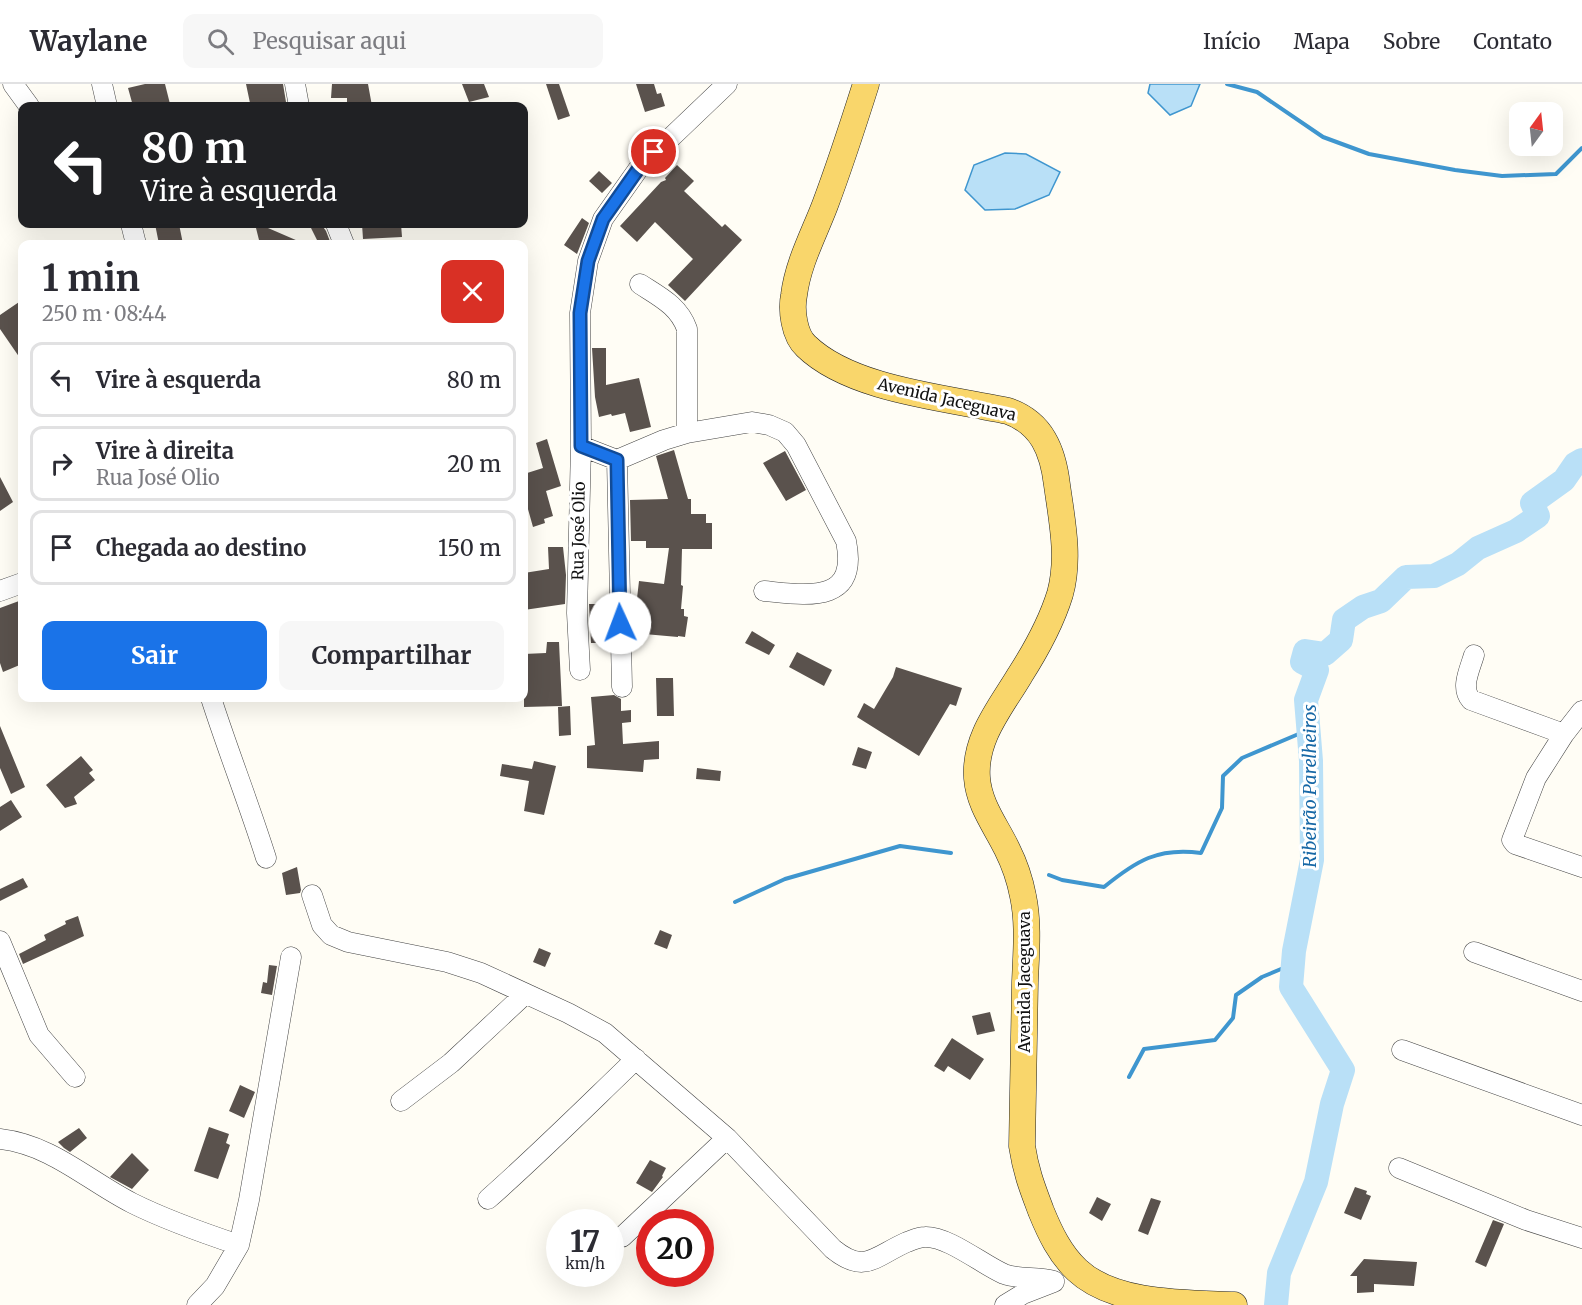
<!DOCTYPE html>
<html lang="pt">
<meta charset="utf-8">
<style>
body{margin:0;font-family:Merriweather,serif;background:#f7f7f7;color:#2b2b33;height:100vh;display:flex;flex-direction:column;font-size:22px;white-space:nowrap}
*{box-sizing:border-box;margin:0}
p{font-size:20px;color:#7c7c81}
.icon{flex:none;width:33px;height:33px;fill:none;stroke:currentColor;stroke-width:2;stroke-linecap:round;stroke-linejoin:round}
.map{position:relative;flex:1;overflow:hidden}
.details{position:absolute;left:18px;top:156px;width:510px;height:462px;display:flex;flex-direction:column;background:#fff;border-radius:12px;box-shadow:0 6px 24px #0002}
.details>*{flex:none}
.guide{position:absolute;left:18px;top:18px;width:510px;height:126px;border-radius:12px;box-shadow:0 6px 24px #0002;background:#202124;color:#fff;overflow:hidden}
.needle{width:39px;rotate:15deg}
.tools{position:absolute;left:1509px;top:18px;display:grid;gap:12px}
.tools a{display:grid;place-items:center;width:54px;height:54px;border-radius:12px;background:#fff;box-shadow:0 6px 24px #0002;font-size:30px}
.speed{position:absolute;left:546px;top:1125px;display:flex;gap:12px;font-size:30px;font-weight:700;text-align:center}
.speed>*{display:grid;place-content:center;width:78px;height:78px;border-radius:50%;background:#fff;box-shadow:0 6px 24px #0002;line-height:1}
.speed small{font-size:15px;font-weight:400}
.speed .limit{border:9px solid #d22;background:#fff;color:#111}
.pin{position:absolute;display:grid;place-items:center;width:51px;height:51px;color:#fff;margin:-26px;border:3px solid #fff;border-radius:50%;box-shadow:0 2px 6px #0007}
.me{position:absolute;width:66px;margin:-33px;rotate:358deg;stroke-linejoin:round;filter:drop-shadow(0 0 4px #0008)}
.turn{display:flex;align-items:center;gap:21px;height:126px;padding:0 24px;font-size:27px}
.turn .icon{width:78px;height:78px;stroke-width:2.5}
.turn b{display:block;font-size:42px;line-height:51px}
.round{display:grid;place-items:center;flex:none;width:63px;height:63px;border-radius:12px;background:#f7f7f7}
.headline{display:flex;align-items:center;justify-content:space-between;height:102px;padding:0 24px}
h1{font-size:36px;font-weight:700;line-height:45px}
.primary-button{display:flex;gap:12px;margin-top:auto;padding:12px 24px}
.primary-button a{flex:1;height:69px;border-radius:12px;background:#1a73e8;color:#fff;font-size:24px;font-weight:700;line-height:69px;text-align:center}
.primary-button a+a{background:#f7f7f7;color:#2b2b33}
ul{padding:0;list-style:none}
li{display:flex;align-items:center;gap:18px;height:75px;margin:0 12px 9px;padding:0 12px;border:3px solid #e1e1e2;border-radius:12px}
li div{flex:1}
li b{display:block;font-size:22px}
li em{font-style:normal}
header{display:flex;align-items:center;gap:36px;box-sizing:border-box;height:84px;padding:0 30px;background:#fff;border-bottom:2px solid #e1e1e2}
header strong{font-size:28px}
nav{display:flex;gap:33px;margin-inline-start:auto;font-size:21px}
.search{width:420px;height:54px;background:#f7f7f7;display:flex;align-items:center;gap:15px;box-sizing:border-box;padding:0 21px;border-radius:12px;color:#7c7c81;font-size:22px}
.map>svg:first-child{display:block}
.water{fill:#b9e0f7;stroke:#3f96cf;stroke-width:1.5}
.lines{fill:none;stroke-linecap:round;stroke-linejoin:round}
.stream{stroke:#3f96cf;stroke-width:4}
.river{stroke:#b9e0f7;stroke-width:24}
.building{fill:#5a524d}
.minor-casing{stroke:#444;stroke-width:21}
.major-casing{stroke:#222;stroke-width:27}
.minor{stroke:#fff;stroke-width:20}
.major{stroke:#f9d66b;stroke-width:26}
.route-casing{stroke:#114b97;stroke-width:15}
.route{stroke:#1a73e8;stroke-width:10}
.labels{text-anchor:middle;dominant-baseline:central;stroke-width:6;stroke-linejoin:round;paint-order:stroke}
.street-label{font-size:16px;fill:#111;stroke:#fff}
.water-label{font-size:18px;font-style:italic;fill:#1768a6;stroke:#fff}
</style>
<header>
<strong>Waylane</strong>
<div class="search"><svg class="icon" aria-label="search" viewBox="0 0 24 24"><circle cx="10" cy="10" r="6"/><path d="M15 15l6 6"/></svg>Pesquisar aqui</div>
<nav><a>Início</a><a>Mapa</a><a>Sobre</a><a>Contato</a></nav>
</header>
<div class="map">
<svg width="1582" height="1221" viewBox="0 0 1582 1221">
<rect width="100%" height="100%" fill="#fffdf5"/>
<path class="water" d="M1150 0H1200L1191 22 1170 31 1148 9Z
M1005 69 1026 70 1060 88 1049 111 1015 125 985 126 965 106 974 81Z"/>
<g class="lines">
<path class="stream" d="M1227 0 1257 8 1323 53 1369 70 1455 86 1502 92 1556 90 1582 64
M1049 791 1062 796 1104 803C1136 777 1158 763 1201 769L1222 724 1223 692 1242 674 1308 646
M735 818 785 795 900 762 951 769
M1129 993 1144 965 1215 956 1233 934 1236 911 1262 893 1293 880"/>
<path class="river" d="M1276 1221 1279 1189 1316 1098 1332 1020 1343 986 1291 903 1294 867 1312 776 1311 677 1306 616 1317 586 1302 578 1305 567 1325 570 1341 556 1344 536 1363 523 1381 517 1406 493 1434 492 1458 480 1478 464 1516 447 1538 432 1532 419 1564 396 1575 380 1582 376"/>
</g>
<path class="building" d="M145 0H165L170 20 158 22H133L128 4Z
M246 0H283L286 18 250 19Z
M332 0H368L372 22H347V14H331Z
M462 0H484L489 13 469 18Z
M546 0H559L570 32 558 36Z
M636 0H654L657 10 661 9 665 22 645 28Z
M677 81 694 97 684 107 722 143 725 140 742 156 685 217 668 201 693 175 655 138 637 158 620 142 661 98 666 96 665 94Z
M599 87 612 99 602 109 589 97Z
M582 134 589 139 577 170 564 161Z
M155 140H179L183 160H159Z
M255 140H266L268 144 305 160H260Z
M321 140 326 147 331 160H319L311 144Z
M362 140H401L402 153 363 155Z
M22 216V277L0 245V231Z
M592 264H606V301L639 294 651 343 630 348 625 329 612 332 611 330 599 333 595 313Z
M547 355 561 402 546 407 553 432 544 435 545 439 533 443 524 411V390L543 384 536 359Z
M674 366 688 415H691V430H706V439H712V465H682L681 501 683 502 681 525H684V532L688 533 685 553 678 552V553L633 549 639 497 664 500 669 464H646V457H631L630 416 668 415 656 372Z
M785 367 806 406 786 417 763 379Z
M0 393 13 418 0 427Z
M548 463H563L566 491 565 520 524 526V489L549 485Z
M19 517 22 526V580L3 588 0 579V524Z
M589 520H596V559H591Z
M752 547 775 561 769 571 745 559Z
M547 558H559L562 622 524 623V570L546 569Z
M797 568 832 586 824 602 789 583Z
M896 583 962 604 956 622 950 620 919 672 857 633 864 619 874 625 893 593Z
M656 594H673L674 632H657Z
M614 611 621 615V627L631 626V638L622 639 623 660 659 657V675L644 676 643 688 587 684V662L595 661 591 613Z
M570 622 571 651 559 652 558 623Z
M0 642 25 703 11 710 0 684Z
M858 663 872 668 866 685 852 681Z
M81 672 93 686 89 689 95 696 74 713 77 720 65 724 46 701Z
M534 677 556 682 544 731 524 727 529 697 500 692 502 680 532 685Z
M697 684 721 687 720 697 696 695Z
M11 716 22 733 0 747V723Z
M297 783 301 806 300 809 286 811 282 789Z
M23 794 28 803 0 817V805Z
M78 832 84 852 23 880 19 870 46 856 44 851 66 840 65 837Z
M660 846 672 851 667 865 654 860Z
M539 864 551 869 545 883 533 878Z
M269 881 277 882 272 911 261 909 263 898 267 899Z
M990 928 995 947 977 951 972 932Z
M952 954 984 975 970 996 948 982 944 988 934 982Z
M240 1001 255 1008 244 1034 229 1027Z
M209 1043 229 1050 226 1059 230 1061 218 1095 194 1087Z
M79 1044 87 1054 70 1068 64 1064 58 1058Z
M132 1069 149 1086 132 1105 110 1093Z
M650 1076 666 1084 662 1092 663 1093 652 1108 636 1099Z
M1355 1103 1367 1107 1366 1110 1371 1112 1361 1136 1344 1129Z
M1097 1113 1111 1120 1102 1137 1089 1129Z
M1151 1114 1161 1117 1148 1151 1138 1147Z
M1493 1136 1504 1140 1486 1183 1475 1178Z
M1364 1175 1417 1178 1414 1202 1374 1200V1208L1357 1209V1192H1350Z"/>
<g class="lines">
<g class="minor-casing">
<path id="minor" d="M13 0 29 22
M102 0 107 22
M295 0 299 22
M131 140 136 160
M336 140 344 160
M640 200C660 213 679 222 687 245V349
M581 362 617 376 664 356 687 349 752 338 769 341 785 348 796 361 846 457C859 521 806 511 764 507
M617 376 622 603
M0 507 22 499
M1474 571C1470 585 1460 604 1471 616L1564 650
M580 586 577 529 581 362 580 229 588 177 603 135 639 84 727 0
M211 614C228 667 249 720 266 774
M1582 627 1564 650 1536 694 1512 756 1515 760 1582 783
M312 811 322 841 331 851 348 858 447 878 481 889 568 929 605 949 727 1054 833 1165C865 1191 875 1172 907 1158 913 1156 918 1153 925 1153 948 1152 983 1181 1004 1190 1020 1196 1038 1192 1054 1197
M0 857 39 951 75 993
M1474 868 1582 907
M1402 966 1582 1031
M401 1017 451 979 525 910
M0 1055C52 1061 87 1096 132 1119 166 1136 203 1149 239 1161
M1399 1084 1526 1136 1582 1154
M488 1115C539 1070 587 1022 636 975
M622 1153 727 1054
M197 1221 215 1202 239 1161 249 1116 291 873
M1005 1221 1023 1210 1054 1198"/>
</g>
<g class="major-casing">
<path id="major" d="M866 0C853 41 840 81 825 121 814 150 798 179 794 211 791 226 794 251 806 262 851 306 948 314 1008 327 1042 339 1053 367 1057 401 1062 437 1070 474 1060 510 1051 539 1036 566 1020 591 1001 623 974 654 977 694 979 721 996 742 1007 765 1014 779 1020 796 1023 812 1029 840 1026 870 1025 898 1024 953 1023 1007 1022 1062 1026 1088 1032 1103 1041 1127 1050 1149 1060 1170 1077 1186 1114 1221 1186 1219 1234 1221"/>
</g>
<use href="#minor" class="minor"/>
<use href="#major" class="major"/>
</g>
<g class="lines">
<g class="route-casing">
<path id="route" d="M620 539 617 376 581 362 580 229 588 177 603 135 639 84 654 68"/>
</g>
<use href="#route" class="route"/>
</g>
<g class="labels">
<g class="street-label">
<text transform="translate(947 315) rotate(13)">Avenida Jaceguava</text>
<text transform="translate(578 447) rotate(-89)">Rua José Olio</text>
<text transform="translate(1024 898) rotate(-90)">Avenida Jaceguava</text>
</g>
<g class="water-label">
<text transform="translate(1309 702) rotate(-90)">Ribeirão Parelheiros</text>
</g>
</g>
</svg>
<div class="tools">
<a><svg class="needle" viewBox="-14 -14 28 28"><path d="M0-13l5 13h-10z" fill="#e53935"/><path d="M0 13l5-13h-10z" fill="#7c7c81"/></svg></a>
</div>
<div class="speed"><div>17<small>km/h</small></div><div class="limit">20</div></div>
<div class="pin" style="left:654px;top:68px;background:#d93025"><svg class="icon" aria-label="arrive" viewBox="0 0 24 24"><path d="M6 21V4h12l-3 4 3 4H6"/></svg></div>
<svg class="me" style="left:620px;top:539px" viewBox="-20 -20 40 40"><circle r="19" fill="#fff"/><path d="M0-13L10 11 0 6-10 11z" fill="#1a73e8"/></svg>
<div class="guide">
<div class="turn"><svg class="icon" aria-label="left" viewBox="0 0 24 24"><path d="M17 20v-9H6M10 6l-5 5 5 5"/></svg><div><b>80 m</b>Vire à esquerda</div></div>
</div>
<section class="details">
<div class="headline"><div><h1>1 min</h1><p>250 m · 08:44</p></div><a class="round" style="background:#d93025;color:#fff"><svg class="icon" aria-label="close" viewBox="0 0 24 24"><path d="M6 6l12 12M18 6L6 18"/></svg></a></div>
<ul>
<li><svg class="icon" aria-label="left" viewBox="0 0 24 24"><path d="M17 20v-9H6M10 6l-5 5 5 5"/></svg><div><b>Vire à esquerda</b></div><em>80 m</em></li>
<li><svg class="icon" aria-label="right" viewBox="0 0 24 24"><path d="M7 20v-9h11M14 6l5 5-5 5"/></svg><div><b>Vire à direita</b><p>Rua José Olio</p></div><em>20 m</em></li>
<li><svg class="icon" aria-label="arrive" viewBox="0 0 24 24"><path d="M6 21V4h12l-3 4 3 4H6"/></svg><div><b>Chegada ao destino</b></div><em>150 m</em></li>
</ul>
<div class="primary-button"><a>Sair</a><a>Compartilhar</a></div>
</section>
</div>
